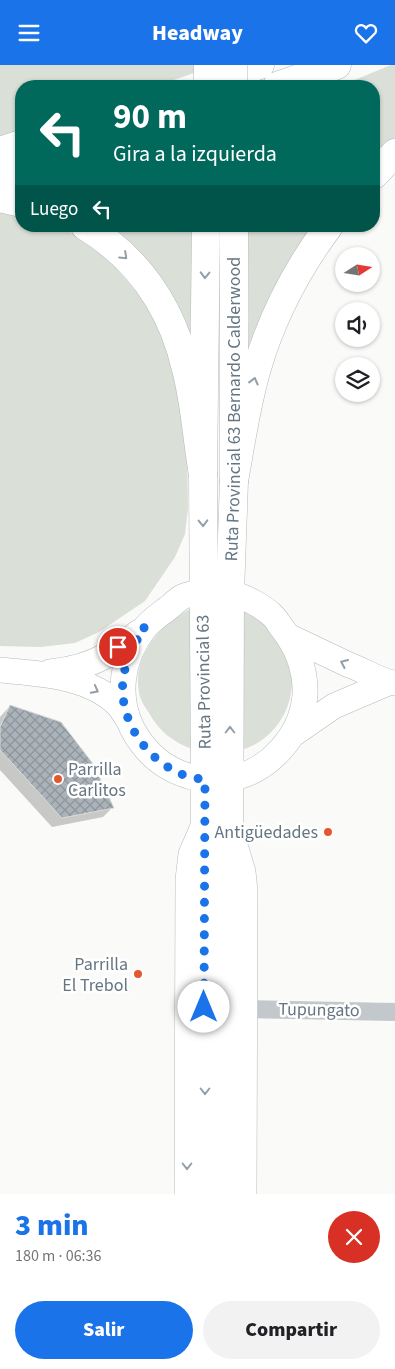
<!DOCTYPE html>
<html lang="es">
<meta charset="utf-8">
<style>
body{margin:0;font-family:"Source Sans 3",sans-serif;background:#f2f2f2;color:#202124;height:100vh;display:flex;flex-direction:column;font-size:19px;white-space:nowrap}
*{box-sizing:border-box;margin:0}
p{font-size:16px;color:#757577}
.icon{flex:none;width:28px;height:28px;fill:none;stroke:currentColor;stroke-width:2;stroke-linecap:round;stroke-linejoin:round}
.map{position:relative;height:1129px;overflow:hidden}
.sheet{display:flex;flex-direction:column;background:#fff;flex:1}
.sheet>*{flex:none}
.banner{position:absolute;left:15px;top:15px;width:365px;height:152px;border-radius:20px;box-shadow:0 1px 4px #0004;background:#00695c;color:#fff;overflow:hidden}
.needle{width:32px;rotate:78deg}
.controls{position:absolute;left:335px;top:182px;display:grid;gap:10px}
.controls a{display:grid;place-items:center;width:45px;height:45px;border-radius:50%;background:#fff;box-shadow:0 1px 4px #0004;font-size:25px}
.pin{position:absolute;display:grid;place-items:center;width:42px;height:42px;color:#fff;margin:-21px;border:2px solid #fff;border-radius:50%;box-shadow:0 1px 5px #0007}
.me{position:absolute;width:55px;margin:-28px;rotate:0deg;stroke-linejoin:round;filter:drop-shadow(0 0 4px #0008)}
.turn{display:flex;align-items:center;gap:18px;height:105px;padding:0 15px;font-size:22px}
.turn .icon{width:65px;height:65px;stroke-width:2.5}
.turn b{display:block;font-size:35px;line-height:42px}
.then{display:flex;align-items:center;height:48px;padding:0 15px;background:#0003;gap:10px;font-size:19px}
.round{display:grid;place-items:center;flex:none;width:52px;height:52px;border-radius:26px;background:#f2f2f2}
.headline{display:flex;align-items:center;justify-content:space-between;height:85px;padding:0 15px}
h1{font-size:30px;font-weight:800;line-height:38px;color:#1a73e8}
.primary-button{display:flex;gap:10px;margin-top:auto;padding:10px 15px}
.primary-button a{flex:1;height:58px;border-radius:30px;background:#1a73e8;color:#fff;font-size:20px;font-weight:800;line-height:58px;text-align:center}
.primary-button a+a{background:#f2f2f2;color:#202124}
header{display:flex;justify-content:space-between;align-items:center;height:65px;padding:0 15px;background:#1a73e8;color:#fff;font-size:22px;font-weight:800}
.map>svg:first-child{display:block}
.green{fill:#dadfd7}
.shadow{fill:#0003}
.building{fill:url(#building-cross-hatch);stroke:#dcdcda}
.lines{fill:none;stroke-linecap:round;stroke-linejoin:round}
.secondary-casing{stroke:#b3babf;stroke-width:26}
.primary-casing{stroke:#b5babe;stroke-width:29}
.highway-casing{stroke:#b4b9bd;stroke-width:29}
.street{stroke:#c3c8cc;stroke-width:18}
.secondary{stroke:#fff;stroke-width:25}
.primary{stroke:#fff;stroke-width:28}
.highway{stroke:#fff;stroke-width:28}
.highway-bridge-casing{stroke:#b4b9bd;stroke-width:29;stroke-linecap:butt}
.highway-bridge{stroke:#fff;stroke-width:28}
.oneway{stroke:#939fa8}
.route{stroke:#1a73e8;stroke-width:9;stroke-dasharray:0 16.2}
.poi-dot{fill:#e4572e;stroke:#fff;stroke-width:2}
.labels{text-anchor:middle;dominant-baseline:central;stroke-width:5;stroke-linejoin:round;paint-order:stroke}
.street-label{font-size:18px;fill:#657683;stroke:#fff}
.poi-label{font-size:18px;fill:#657683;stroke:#fff;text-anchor:end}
</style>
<header><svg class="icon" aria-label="menu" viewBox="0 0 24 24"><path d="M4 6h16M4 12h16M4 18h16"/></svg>Headway<svg class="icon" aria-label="heart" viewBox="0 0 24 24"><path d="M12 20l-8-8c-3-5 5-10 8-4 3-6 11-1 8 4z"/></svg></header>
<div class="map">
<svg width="395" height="1129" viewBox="0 0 395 1129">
<defs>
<pattern id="building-cross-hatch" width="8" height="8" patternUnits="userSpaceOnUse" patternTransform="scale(1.25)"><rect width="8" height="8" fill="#aab3b9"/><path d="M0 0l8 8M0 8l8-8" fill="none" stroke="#8e969c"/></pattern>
</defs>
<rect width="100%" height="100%" fill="#fafaf8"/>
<path class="green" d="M0 0H195L194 8 156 21H21V66L0 74Z
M391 0H395V73L374 94V21H340Z
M0 142 21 147V161H57L81 172 115 202 156 250 171 289 187 384 188 444 185 469 175 492 145 536 99 567 75 578 40 582 0 581Z
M104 161H193L190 271 186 259Z
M248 161H319L248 292 249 254Z
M194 542 192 684C173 677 159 666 149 648 145 642 140 635 139 627 132 590 162 557 194 542Z
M240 543C252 550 268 560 276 571 280 576 282 583 285 588 287 593 291 598 292 602 293 605 292 610 292 614 293 646 272 677 240 685Z"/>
<path class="shadow" d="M10 641 112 743 103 752 52 762 0 705V652Z"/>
<path class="building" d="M10 640 61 657 94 700 114 743 62 753 0 685V662Z"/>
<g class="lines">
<g class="secondary-casing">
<path id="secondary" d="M204 525C212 526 222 526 230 528 244 531 263 541 273 551 276 554 279 559 282 563 297 582 306 605 305 630 302 670 269 707 229 714 217 716 204 715 192 712 165 705 145 688 132 663 116 630 122 593 144 564 150 556 159 550 167 544 172 540 177 535 182 532 188 529 197 528 204 525Z
M288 571 349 600C364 605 380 617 395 618
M0 605C39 609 88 610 118 640 122 644 124 649 127 653
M50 607C69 605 90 600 107 590 118 584 129 575 139 567
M292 670 334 641 388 618
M233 773 243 807 245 826 244 1129
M187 1129 188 815 191 789 202 764"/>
</g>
<g class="primary-casing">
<g id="primary">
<path d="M205 1129 204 828 205 715 203 410 206 161"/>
<path id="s1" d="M228 1129 230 528 234 416V161"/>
</g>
</g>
<g class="highway-casing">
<path id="highway" d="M212 16 260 0
M277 21 337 0
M0 86 21 79
M374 110 395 88
M0 114 21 108
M0 133 21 138
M85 161C139 194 172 243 186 304 195 338 197 375 203 410
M234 416C241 378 246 340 257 303 272 252 297 204 329 161"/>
</g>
<path class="street" d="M244 944 395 947"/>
<use href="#secondary" class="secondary"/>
<use href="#primary" class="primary"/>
<use href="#highway" class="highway"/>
<g class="highway-bridge-casing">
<path id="highway-bridge" d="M233 0V21
M208 21V0"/>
</g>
<use href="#highway-bridge" class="highway-bridge"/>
</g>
<defs><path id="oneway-chevron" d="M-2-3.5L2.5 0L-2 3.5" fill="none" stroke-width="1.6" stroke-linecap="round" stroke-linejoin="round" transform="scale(1.25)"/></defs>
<g class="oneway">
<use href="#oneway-chevron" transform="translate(124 191) rotate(43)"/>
<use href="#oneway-chevron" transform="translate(205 210) rotate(91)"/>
<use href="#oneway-chevron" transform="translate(254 316) rotate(-76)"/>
<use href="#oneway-chevron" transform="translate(203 458) rotate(89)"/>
<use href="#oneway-chevron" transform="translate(344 598) rotate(-156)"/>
<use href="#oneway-chevron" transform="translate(95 625) rotate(28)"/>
<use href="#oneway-chevron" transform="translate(230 665) rotate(-90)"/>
<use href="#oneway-chevron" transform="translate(205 1026) rotate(90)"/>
<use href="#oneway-chevron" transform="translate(187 1101) rotate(90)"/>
</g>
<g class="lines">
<path class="route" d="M118 582 145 562C136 576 129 588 125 604 114 646 141 691 179 708 187 712 197 713 205 715L204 942"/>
</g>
<g class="poi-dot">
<circle cx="58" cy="714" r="5"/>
<circle cx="328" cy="767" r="5"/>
<circle cx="138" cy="909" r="5"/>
</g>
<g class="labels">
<g class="street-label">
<text stroke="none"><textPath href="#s1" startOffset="785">Ruta Provincial 63 Bernardo Calderwood</textPath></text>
<text transform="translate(204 617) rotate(-91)">Ruta Provincial 63</text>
<text transform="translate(319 945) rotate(1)">Tupungato</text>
</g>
<g class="poi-label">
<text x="68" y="704" text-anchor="start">Parrilla<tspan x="68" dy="21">Carlitos</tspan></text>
<text x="318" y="767">Antigüedades</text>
<text x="128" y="899">Parrilla<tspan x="128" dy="21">El Trebol</tspan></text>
</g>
</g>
</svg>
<div class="controls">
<a><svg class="needle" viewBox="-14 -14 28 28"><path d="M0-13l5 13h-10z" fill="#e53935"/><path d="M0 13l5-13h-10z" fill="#757577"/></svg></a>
<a><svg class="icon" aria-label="sound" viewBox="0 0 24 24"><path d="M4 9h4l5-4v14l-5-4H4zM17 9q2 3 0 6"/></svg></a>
<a><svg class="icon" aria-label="layers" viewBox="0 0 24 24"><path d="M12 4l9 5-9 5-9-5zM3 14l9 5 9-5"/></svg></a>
</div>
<div class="pin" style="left:118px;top:582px;background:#d93025"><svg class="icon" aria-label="arrive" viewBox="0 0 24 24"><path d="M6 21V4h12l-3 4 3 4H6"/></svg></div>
<svg class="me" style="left:204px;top:942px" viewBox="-20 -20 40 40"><circle r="19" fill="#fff"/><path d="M0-13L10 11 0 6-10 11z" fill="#1a73e8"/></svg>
<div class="banner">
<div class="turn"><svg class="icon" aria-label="left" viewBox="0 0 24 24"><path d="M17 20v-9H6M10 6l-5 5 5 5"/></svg><div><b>90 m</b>Gira a la izquierda</div></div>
<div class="then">Luego<svg class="icon" aria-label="left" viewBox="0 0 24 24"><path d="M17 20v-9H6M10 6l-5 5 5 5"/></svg></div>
</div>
</div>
<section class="sheet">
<div class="headline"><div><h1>3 min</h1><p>180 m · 06:36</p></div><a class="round" style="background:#d93025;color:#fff"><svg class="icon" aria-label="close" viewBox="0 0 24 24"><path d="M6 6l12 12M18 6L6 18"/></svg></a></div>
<div class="primary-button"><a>Salir</a><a>Compartir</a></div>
</section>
